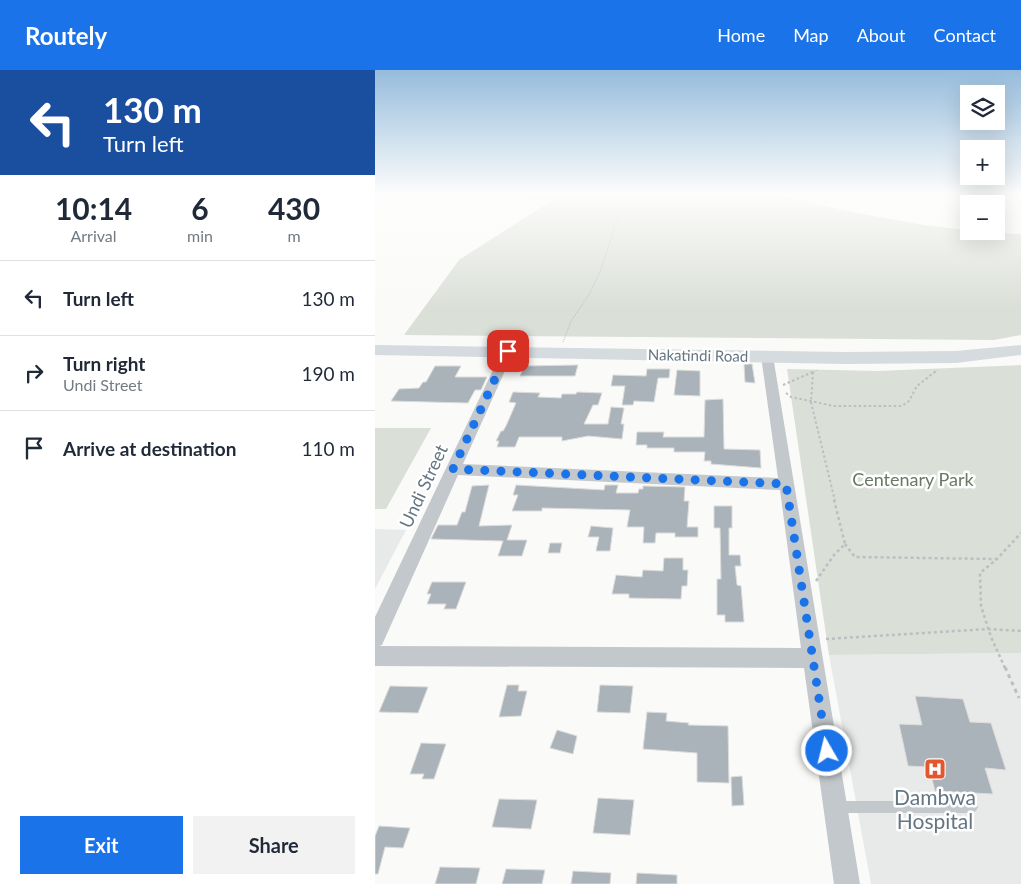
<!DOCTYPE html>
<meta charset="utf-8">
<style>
body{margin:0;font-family:Lato,sans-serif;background:#f2f2f3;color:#1f2937;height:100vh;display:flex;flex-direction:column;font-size:19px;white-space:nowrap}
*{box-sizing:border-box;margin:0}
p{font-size:16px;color:#747a83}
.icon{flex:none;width:28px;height:28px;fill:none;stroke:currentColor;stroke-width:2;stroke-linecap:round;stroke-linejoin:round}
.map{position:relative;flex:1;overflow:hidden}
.drawer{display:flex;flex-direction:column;background:#fff;width:375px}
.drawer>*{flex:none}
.guide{background:#1a4fa0;color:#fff;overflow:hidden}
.controls{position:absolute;left:585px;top:15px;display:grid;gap:10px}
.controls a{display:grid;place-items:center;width:45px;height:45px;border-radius:0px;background:#fff;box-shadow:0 5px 20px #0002;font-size:25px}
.pin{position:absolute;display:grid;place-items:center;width:42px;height:42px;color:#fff;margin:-21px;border-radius:10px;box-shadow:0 2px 8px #0006}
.me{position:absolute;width:55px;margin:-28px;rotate:352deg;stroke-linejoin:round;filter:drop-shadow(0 0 4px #0008)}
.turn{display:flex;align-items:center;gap:18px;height:105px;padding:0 20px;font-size:22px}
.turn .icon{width:65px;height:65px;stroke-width:2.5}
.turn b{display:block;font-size:35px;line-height:42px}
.eta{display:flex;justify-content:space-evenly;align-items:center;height:85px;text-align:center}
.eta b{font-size:30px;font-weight:700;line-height:35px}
.button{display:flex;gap:10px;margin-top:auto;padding:10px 20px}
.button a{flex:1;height:58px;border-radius:0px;background:#1a73e8;color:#fff;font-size:20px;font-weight:700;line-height:58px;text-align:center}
.button a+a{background:#f2f2f3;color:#1f2937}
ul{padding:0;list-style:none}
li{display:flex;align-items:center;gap:15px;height:75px;padding:0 20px;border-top:1px solid #e0e1e3}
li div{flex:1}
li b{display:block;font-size:19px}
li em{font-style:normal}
header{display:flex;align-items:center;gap:30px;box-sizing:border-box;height:70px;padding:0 25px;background:#1a73e8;color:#fff}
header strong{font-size:24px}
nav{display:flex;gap:28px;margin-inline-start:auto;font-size:18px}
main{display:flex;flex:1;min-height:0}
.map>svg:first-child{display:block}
.built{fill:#e8e9e9}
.green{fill:#dadfd7}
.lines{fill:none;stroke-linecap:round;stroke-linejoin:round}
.stream{stroke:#bbc7cb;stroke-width:2}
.building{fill:#aab3b9;stroke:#dcdcda}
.path-far3{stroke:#bbbfc2;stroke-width:1;stroke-dasharray:1 1;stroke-linecap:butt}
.path-far2{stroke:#bbbfc2;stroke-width:2;stroke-dasharray:2.5 2.5;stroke-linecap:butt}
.path-far1{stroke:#bbbfc2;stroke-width:2.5;stroke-dasharray:3 3;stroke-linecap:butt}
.path{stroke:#bbbfc2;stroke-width:3;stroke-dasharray:4 4;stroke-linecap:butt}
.service{fill:#c3c8cc;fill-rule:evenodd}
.minor{fill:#c3c8cc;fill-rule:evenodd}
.trunk{fill:#d6dbdf;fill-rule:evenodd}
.route{stroke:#1a73e8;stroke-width:9;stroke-dasharray:0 16.2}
.labels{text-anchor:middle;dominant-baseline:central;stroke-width:5;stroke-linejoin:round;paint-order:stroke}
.far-street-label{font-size:15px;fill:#657683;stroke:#fff}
.park-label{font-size:18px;fill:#687a64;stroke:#fff}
.street-label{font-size:18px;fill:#657683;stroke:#fff}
.near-poi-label{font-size:21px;fill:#657683;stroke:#fff}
</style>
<header>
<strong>Routely</strong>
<nav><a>Home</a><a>Map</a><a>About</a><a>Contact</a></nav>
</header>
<main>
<section class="drawer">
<div class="guide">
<div class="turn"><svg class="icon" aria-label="left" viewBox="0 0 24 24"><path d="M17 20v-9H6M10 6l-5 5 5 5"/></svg><div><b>130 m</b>Turn left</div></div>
</div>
<div class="eta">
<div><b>10:14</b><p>Arrival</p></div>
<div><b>6</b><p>min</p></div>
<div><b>430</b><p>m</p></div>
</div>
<ul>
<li><svg class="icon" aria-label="left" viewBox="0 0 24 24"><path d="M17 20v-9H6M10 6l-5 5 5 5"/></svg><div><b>Turn left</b></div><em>130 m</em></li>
<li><svg class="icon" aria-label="right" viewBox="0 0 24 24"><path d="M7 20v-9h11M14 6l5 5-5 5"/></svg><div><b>Turn right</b><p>Undi Street</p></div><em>190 m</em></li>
<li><svg class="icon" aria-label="arrive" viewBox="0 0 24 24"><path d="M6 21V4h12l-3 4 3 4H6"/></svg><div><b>Arrive at destination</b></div><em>110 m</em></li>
</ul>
<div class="button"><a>Exit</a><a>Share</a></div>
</section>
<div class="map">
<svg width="646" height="814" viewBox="0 0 646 814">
<rect width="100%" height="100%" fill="#fafaf8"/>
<path class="built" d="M0 459 31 460 0 519Z
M646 583V814H496L454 585Z"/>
<path class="green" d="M130 125H404L472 141 548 155 617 163 646 164V265L619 270 29 265 84 190 176 131 128 127Z
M646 295V583L454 585 412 299 503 301Z
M0 358H56L11 439H0Z"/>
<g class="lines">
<path class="stream" d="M0 129 11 125"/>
</g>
<path class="building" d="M369 294H377L380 313 370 312Z
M203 295 200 306H145L149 296Z
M60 296H86L80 307H112L106 320H100L93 333 16 331 24 319 44 318 48 312H51Z
M272 299H295L294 308H283L279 332 259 331 258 335H247L250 316H236L238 305 271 306Z
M302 300 325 301V326L299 325Z
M138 322 165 323 163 327 186 328 187 324H201L202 322 227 323 223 335H218L209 354H233L236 337 249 338 246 354H249L247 369 213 366 187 371V367H144L140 377H122L124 371H121L126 361H128L131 356 141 333 134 332Z
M348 329 349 379 385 380 386 398 336 394V391H329L330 382H299V378H272V375H261L262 362H289L288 367H329L330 330Z
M114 415 104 456 137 455 132 470H152L147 486H123L128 471 56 469 63 455H82L87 442H90L97 416Z
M141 415 229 420 230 415H243L241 423H263L264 419H268V416L310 417 309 431H314L312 457H323V467H300V463H281L280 473H268L269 457H252L255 440 167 438V441H137L143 425H138Z
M339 436H357V458H354V485H365L366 496H360L362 515 366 516 369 552H350V545H342V509H346L345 458H339Z
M216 456 238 458 235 481H221L224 467H213Z
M175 473H187L185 483H173Z
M289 488H308V500H313L312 516H307L306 529 254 528V524H237L241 505 267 507 268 500 288 501Z
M57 512H91L81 539H69L71 534H52L56 524H52Z
M132 615H144L143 621H152L146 646 124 647Z
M225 615 258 616 255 643 222 642Z
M15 616 53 617 43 643 4 642Z
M540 626 588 629 595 652 616 653 631 700 610 698 618 724 560 721 554 697 533 696 524 654 547 655Z
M272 642 292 643 291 651 314 653 313 655 353 656 354 713 322 712V683L268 679Z
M182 660 202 666 198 684 175 678Z
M46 673 71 674 59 709H47L49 704H35Z
M367 706 369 735 357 736 356 707Z
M223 728 259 730 255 765 218 763Z
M124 729 162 730 156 759 117 757Z
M4 756 35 758 28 778 10 777 3 804H0V766Z
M65 797 105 798 101 814H60Z
M131 799 170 800 167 814H127Z
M198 801 236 803 235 814H196Z
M262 803 302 805V814H261Z"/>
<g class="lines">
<path class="path-far3" d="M188 272 196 251 215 223 226 200 242 149 247 141 273 125
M437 302 443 300
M560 302 563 300"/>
<path class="path-far2" d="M438 302 436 332 460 431
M408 315 440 301
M411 323 416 327 459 336H527L534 331 542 316 561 301"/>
<path class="path-far1" d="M470 474 480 487 621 489
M441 511 459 485 470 474 459 430
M451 569 613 559 646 561
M630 598 616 567 606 536 605 503 622 489 646 463"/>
<path class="path" d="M630 597 644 628"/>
<path class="service" d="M464 731H597L601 733 603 737 601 741 597 743H464L460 741 458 737 460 733Z"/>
<path class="minor" d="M133 278 139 281 88 394 403 408 386 286 392 283 398 286 485 814H459L429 598 0 596V547L127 281ZM83 405 405 420 426 578 4 576 7 575Z"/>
<path class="trunk" d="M0 275 470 282 581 281 646 275V285L581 293 470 294 0 285Z"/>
</g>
<linearGradient id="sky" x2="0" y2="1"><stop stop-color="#96bcdc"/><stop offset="0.52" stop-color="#fdfdfc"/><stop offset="1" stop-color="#fdfdfc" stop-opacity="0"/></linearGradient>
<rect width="646" height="239" fill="url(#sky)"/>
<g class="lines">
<path class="route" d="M133 281 78 399 411 414 452 681"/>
</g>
<defs>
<g id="hospital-square" transform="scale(1.125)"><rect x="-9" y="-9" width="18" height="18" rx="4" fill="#e4572e" stroke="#fff"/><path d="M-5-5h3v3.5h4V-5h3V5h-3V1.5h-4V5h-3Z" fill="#fff"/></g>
</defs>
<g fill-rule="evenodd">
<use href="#hospital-square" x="560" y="699"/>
</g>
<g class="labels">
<g class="far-street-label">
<text transform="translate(323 285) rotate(1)">Nakatindi Road</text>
</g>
<g class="park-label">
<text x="538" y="409">Centenary Park</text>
</g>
<g class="street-label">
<text transform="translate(48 416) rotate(-65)">Undi Street</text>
</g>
<g class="near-poi-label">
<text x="560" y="726">Dambwa<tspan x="560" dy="24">Hospital</tspan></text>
</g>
</g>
</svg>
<div class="controls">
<a><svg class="icon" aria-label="layers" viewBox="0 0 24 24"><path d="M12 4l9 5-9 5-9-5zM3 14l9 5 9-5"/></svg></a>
<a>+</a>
<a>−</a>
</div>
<div class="pin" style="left:133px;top:281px;background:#d93025"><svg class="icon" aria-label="arrive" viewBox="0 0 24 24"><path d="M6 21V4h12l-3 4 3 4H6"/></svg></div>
<svg class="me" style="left:452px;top:681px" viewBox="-20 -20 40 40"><circle r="17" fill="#1a73e8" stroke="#fff" stroke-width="3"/><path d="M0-11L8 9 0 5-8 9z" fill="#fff"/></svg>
</div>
</main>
